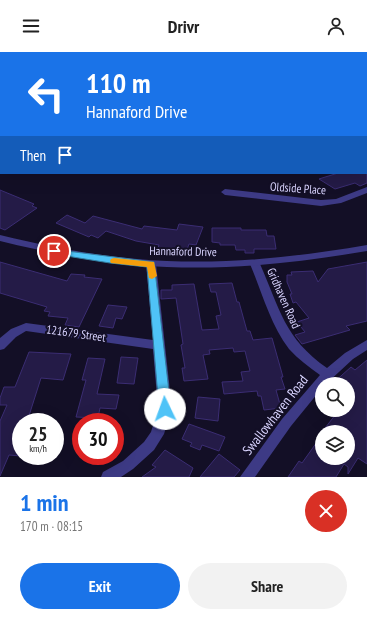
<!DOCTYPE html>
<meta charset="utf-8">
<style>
body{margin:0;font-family:"PT Sans Narrow",sans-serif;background:#f2f2f2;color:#222;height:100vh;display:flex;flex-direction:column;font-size:15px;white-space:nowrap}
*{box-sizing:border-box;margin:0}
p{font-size:13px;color:#767676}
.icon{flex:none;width:22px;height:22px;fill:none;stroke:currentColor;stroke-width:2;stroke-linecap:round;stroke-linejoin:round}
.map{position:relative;height:425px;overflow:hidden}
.sheet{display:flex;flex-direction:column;background:#fff;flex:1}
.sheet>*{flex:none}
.guide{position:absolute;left:0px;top:0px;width:367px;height:122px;box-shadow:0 4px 16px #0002;background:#1a73e8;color:#fff;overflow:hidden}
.controls{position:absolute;left:315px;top:325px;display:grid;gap:8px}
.controls a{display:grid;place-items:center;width:40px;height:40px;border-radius:50%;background:#fff;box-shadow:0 4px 16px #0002;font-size:20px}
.speed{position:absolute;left:12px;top:361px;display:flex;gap:8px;font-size:20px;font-weight:700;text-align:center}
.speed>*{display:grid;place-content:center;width:52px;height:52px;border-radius:50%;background:#fff;box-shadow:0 4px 16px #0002;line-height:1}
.speed small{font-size:10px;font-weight:400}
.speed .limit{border:6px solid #d22;background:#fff;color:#111}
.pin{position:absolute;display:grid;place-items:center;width:34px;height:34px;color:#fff;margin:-17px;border:2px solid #fff;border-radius:50%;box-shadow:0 1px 4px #0007}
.me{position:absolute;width:44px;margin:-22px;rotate:357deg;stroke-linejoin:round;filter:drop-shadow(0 0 3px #0008)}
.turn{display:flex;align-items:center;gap:14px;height:84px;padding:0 20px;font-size:18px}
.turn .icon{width:52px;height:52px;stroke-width:2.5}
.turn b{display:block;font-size:28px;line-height:34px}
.then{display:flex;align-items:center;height:38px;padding:0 20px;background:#0003;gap:8px;font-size:15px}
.round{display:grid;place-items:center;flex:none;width:42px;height:42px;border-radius:21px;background:#f2f2f2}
.head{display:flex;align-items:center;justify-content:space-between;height:68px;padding:0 20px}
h1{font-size:24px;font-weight:700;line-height:30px;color:#1a73e8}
.button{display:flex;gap:8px;margin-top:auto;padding:8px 20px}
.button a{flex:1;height:46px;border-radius:24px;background:#1a73e8;color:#fff;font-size:16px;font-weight:700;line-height:46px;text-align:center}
.button a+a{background:#f2f2f2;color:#222}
header{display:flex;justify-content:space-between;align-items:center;height:52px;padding:0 20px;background:#fff;font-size:18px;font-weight:700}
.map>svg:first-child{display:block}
.building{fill:#241b47;stroke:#3b2d73}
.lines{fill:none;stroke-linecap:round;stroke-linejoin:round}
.minor{fill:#3d3a85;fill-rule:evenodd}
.tertiary{fill:#3d3a85;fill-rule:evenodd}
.route{fill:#4fc3f7;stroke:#337fa1}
.slow{fill:#f59e0b}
.labels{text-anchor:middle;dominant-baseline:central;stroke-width:4;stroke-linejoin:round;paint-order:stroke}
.street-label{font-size:12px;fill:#d9d4ff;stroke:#130f26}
.near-street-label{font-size:14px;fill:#d9d4ff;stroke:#130f26}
</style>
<header><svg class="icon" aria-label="menu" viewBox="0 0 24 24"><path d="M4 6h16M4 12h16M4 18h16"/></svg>Drivr<svg class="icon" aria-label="person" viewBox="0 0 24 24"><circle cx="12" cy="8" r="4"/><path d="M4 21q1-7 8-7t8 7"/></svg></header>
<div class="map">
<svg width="367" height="425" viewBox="0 0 367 425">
<rect width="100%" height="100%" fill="#130f26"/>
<path class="building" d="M338 121H367V131L360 134 355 131 335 137 319 127Z
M0 138 34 152 32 154 37 156 5 178 0 176Z
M67 163 85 171 93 164 142 177 144 174 177 178 179 172 203 175 196 193 189 192 185 203 174 201 175 199 158 196 159 193 136 189 106 179 98 186 91 183 89 185 56 171Z
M212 176H241V178H266L267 184H274L276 197H254V201H245V198H236L235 193H220V191L212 190Z
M0 210 67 229 71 222 85 223 84 225 102 227 79 275 65 273 68 266 48 264 50 260 44 259 47 255 0 241Z
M367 210V269L346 274 350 278 302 292 295 283 305 280 297 270 309 266 296 250 293 251 290 242H292L287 230V223H292L291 220 313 219 318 230 328 217Z
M232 231 237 250H239L247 279H250L253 288 272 286 283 325H281L285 337 276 338 281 356 264 358 261 344H258L257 339 224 342 222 330 243 329 241 320 250 319 245 299 234 300 233 296 209 298 210 302 203 303 208 327 184 329 182 316H185L181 293 183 292 176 246 161 247V238H172V233L194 232 202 278 219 277 216 264 221 263 216 240H211L209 232Z
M108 253 127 255 122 267 116 266 113 276 99 274Z
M29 300 71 302 63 328 41 326 27 370H21V404L9 403 0 424V369L7 353H0V346L4 335H15Z
M121 305 138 306 134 332 117 331Z
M88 306 105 307 97 342 119 343 116 357 100 356 98 366 76 365 86 328H82Z
M367 308V412L358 406 348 422V415L344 412 336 425H288L299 409 302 411 322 383V406H348V380H322L339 358H348V332H332L351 315 355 318Z
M198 345 220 347 218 369 195 366Z
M189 372 225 385 219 399 202 393 200 398 190 394 192 391 182 387Z
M165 398 193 416 189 425H142L156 415 152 413Z
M219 402 240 418 234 425H200Z"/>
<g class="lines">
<path class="minor" d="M70 0H76L77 1H71Z
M321 0H334L320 1Z
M335 0H342L343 1H336Z
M366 5H367V9H366Z
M0 9H1V13H0Z
M366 33H367V37H366Z
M0 41H1V45H0Z
M366 73H367V77H366Z
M0 103H1V107H0Z
M367 135V141L341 151 321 154 225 143 221 140 225 137 321 148 336 147Z
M151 209 156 212 172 357 164 382 154 398 133 417 121 425H101L103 420 123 409 144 390 151 380 158 357 153 297 26 279 16 285 4 297 0 298V286L11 277 26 271 153 288 146 212Z
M255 209 260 212C280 257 284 286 327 316L345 301 367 288V298L353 307 326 332H322V336L291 374 255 425H240L282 367 320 323C309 315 298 307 289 297 270 272 262 240 250 212Z"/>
<path class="tertiary" d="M0 183C45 194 91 203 137 207 215 214 291 206 367 193V199C291 212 215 220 137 213 91 209 45 200 0 189Z"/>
</g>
<path class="route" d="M51 197 154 210 171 357 170 361 165 362 161 361 159 357 147 215 110 211 54 202 50 199Z"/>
<path class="slow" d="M114 206 154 210 157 224 152 227 149 226 147 215 111 211 110 209 111 207Z"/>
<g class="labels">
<g class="street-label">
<text transform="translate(298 136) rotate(4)">Oldside Place</text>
<text transform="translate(183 199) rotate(1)">Hannaford Drive</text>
<text transform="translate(284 246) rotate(66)">Gridhaven Road</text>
<text transform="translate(76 281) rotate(8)">121679 Street</text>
</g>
<g class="near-street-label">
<text transform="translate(275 363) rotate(-52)">Swallowhaven Road</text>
</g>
</g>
</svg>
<div class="controls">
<a><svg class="icon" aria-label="search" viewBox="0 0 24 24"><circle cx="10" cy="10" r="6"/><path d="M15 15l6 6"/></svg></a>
<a><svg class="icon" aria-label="layers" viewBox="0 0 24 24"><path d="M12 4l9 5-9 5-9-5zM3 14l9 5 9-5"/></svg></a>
</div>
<div class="speed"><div>25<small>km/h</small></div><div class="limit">30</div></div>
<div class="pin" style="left:54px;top:199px;background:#d93025"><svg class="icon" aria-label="arrive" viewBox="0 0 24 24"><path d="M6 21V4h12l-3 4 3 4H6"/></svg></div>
<svg class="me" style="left:165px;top:357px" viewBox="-20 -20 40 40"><circle r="19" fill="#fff"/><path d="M0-13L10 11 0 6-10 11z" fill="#4fc3f7"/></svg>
<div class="guide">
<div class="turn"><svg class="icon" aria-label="left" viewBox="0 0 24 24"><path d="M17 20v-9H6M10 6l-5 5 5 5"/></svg><div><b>110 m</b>Hannaford Drive</div></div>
<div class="then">Then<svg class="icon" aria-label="arrive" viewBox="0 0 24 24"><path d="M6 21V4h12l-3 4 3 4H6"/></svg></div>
</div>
</div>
<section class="sheet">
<div class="head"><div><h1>1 min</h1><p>170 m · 08:15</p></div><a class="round" style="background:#d93025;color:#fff"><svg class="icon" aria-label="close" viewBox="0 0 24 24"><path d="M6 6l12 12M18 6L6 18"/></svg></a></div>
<div class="button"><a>Exit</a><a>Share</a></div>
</section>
